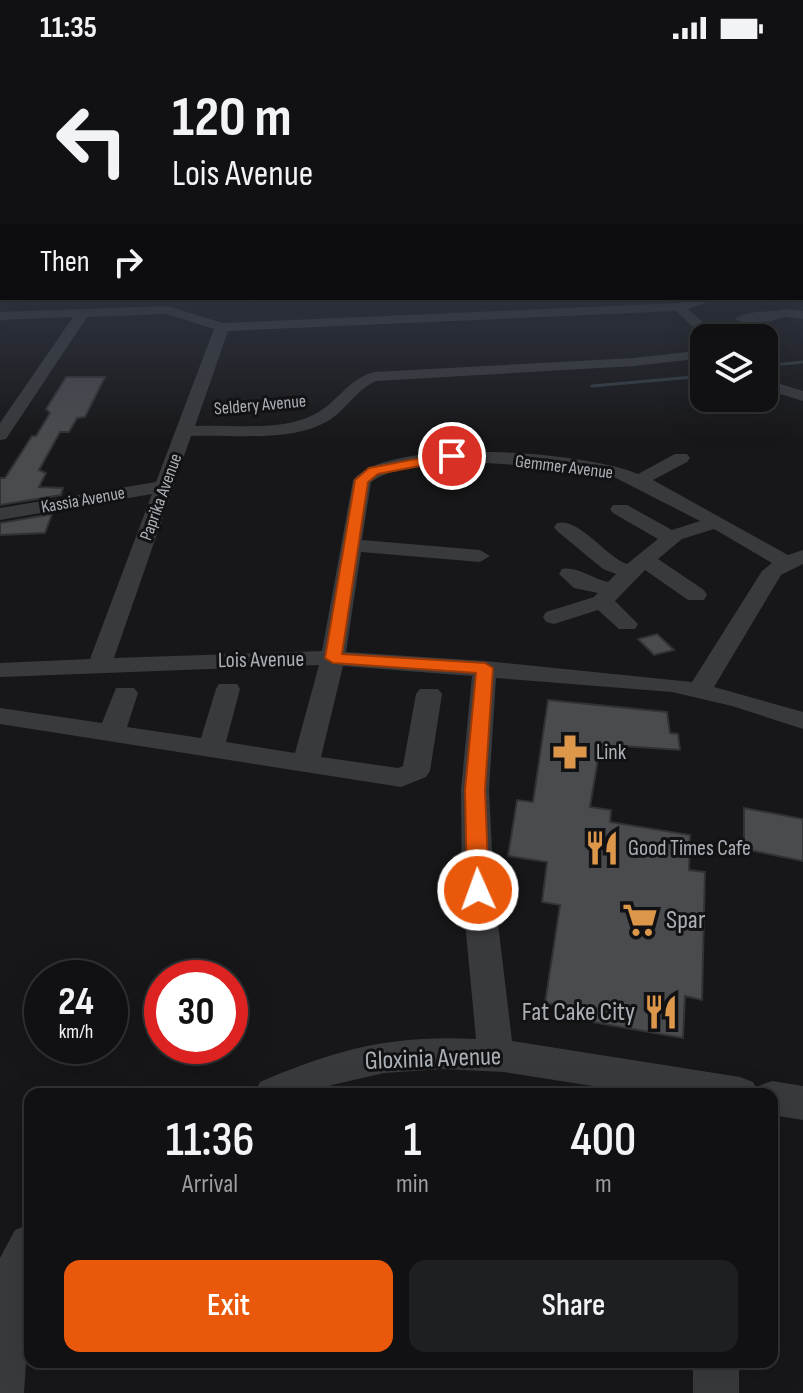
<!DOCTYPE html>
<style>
body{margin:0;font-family:"Sofia Sans Condensed",sans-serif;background:#1e1f21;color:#f1f3f6;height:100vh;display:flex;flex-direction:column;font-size:30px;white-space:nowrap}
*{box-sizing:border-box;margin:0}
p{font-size:26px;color:#9c9da0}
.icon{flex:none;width:44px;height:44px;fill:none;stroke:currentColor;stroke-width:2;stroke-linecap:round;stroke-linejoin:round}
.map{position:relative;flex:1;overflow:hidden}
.sheet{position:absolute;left:24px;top:1032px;width:754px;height:280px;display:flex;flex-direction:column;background:#111113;border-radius:16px;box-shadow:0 8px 32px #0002,0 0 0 2px #303133}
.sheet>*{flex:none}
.banner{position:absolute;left:0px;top:0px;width:804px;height:244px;box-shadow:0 8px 32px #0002,0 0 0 2px #303133;background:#111113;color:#f1f3f6;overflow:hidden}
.buttons{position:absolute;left:690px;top:268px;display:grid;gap:16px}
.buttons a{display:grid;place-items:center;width:88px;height:88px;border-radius:16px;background:#111113;box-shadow:0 8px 32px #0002,0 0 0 2px #303133;font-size:40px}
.speed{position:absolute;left:24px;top:904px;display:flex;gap:16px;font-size:40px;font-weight:700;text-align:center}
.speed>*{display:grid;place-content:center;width:104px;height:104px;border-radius:50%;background:#111113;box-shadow:0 8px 32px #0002,0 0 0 2px #303133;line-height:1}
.speed small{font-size:20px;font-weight:400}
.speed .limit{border:12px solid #d22;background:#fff;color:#111}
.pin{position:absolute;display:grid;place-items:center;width:68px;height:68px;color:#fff;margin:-34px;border:4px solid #fff;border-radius:50%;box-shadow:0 2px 8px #0007}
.me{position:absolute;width:88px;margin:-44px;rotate:358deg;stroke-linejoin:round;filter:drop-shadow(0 0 6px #0008)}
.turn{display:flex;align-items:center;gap:28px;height:168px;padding:0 40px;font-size:36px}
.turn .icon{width:104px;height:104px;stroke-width:2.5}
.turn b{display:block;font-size:56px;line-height:68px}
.then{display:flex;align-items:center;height:76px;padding:0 40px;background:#0003;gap:16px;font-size:30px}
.eta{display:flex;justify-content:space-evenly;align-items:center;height:136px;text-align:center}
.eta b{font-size:48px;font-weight:600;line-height:56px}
.primary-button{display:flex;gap:16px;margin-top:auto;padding:16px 40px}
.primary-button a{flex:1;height:92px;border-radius:16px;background:#ea580c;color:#fff;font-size:32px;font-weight:600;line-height:92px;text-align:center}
.primary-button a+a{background:#1e1f21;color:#f1f3f6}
.status{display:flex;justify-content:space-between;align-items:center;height:56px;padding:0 40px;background:#111113;direction:ltr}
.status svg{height:22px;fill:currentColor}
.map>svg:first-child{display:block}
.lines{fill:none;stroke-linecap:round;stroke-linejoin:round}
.stream{stroke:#343d42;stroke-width:3}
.building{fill:#494b4e;stroke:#313235;stroke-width:2}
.minor{fill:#393a3d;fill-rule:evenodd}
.route{fill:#ea580c;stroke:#983908;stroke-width:2}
.labels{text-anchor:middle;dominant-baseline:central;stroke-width:6;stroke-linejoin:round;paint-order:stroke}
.far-street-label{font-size:18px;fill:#abb0b7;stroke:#121214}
.street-label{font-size:22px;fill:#abb0b7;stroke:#121214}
.poi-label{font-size:22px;fill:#abb0b7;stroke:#121214;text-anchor:start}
.near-poi-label{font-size:26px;fill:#abb0b7;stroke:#121214;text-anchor:start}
.near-street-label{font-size:26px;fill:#abb0b7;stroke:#121214}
</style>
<div class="status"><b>11:35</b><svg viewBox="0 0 49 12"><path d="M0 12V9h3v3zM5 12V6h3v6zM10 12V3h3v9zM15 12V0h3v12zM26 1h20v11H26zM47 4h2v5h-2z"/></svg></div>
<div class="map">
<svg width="803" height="1337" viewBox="0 0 803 1337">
<rect width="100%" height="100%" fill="#171719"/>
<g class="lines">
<path class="stream" d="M764 310 803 306
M592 330 704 320"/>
</g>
<path class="building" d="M66 321H105L85 361 77 362 69 376H60L39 414 46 417 39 431 63 432 61 439 0 449V422H5L32 380H36L50 357 46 353Z
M52 458 45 477 0 479V467Z
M657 578 674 594 654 599 638 583Z
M548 644 667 656 670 677 678 678 680 694 622 690 599 697 590 751 611 754 610 766 690 779 689 814 705 816 702 944 685 940 683 982 592 966 594 957 545 947 560 849 542 846 547 806 508 800 517 744 533 746Z
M744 752 803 763V805L744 793Z"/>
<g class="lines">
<path class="minor" d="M0 223H2V231H0Z
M802 228H803V236H802Z
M698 242H719L688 253 720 282H705L676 255 228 275 195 370C231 368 280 376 313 359 337 348 347 323 374 316L634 302 704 294V302L634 310 376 325C356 334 346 354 328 365 290 387 233 378 191 380L114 602 322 595 353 424C390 379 587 396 638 418L675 398H687L690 402 687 406 653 424 788 499 803 494V508L781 519 714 631 803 656V673L732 650 672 636 496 622 489 734 494 834 512 985 740 1021 753 1026 757 1034 759 1030 772 1025 803 1030V1064L772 1059V1038H644L504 1016 443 1013 384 1017 332 1029 313 1038H254L260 1026C338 993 390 979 476 983L462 834 461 734 472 620 343 610 321 701 398 712 403 710 416 638 420 633H438L442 638 430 715 426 721 401 731 0 668V652L102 667 116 632H134L138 637 127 671 201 682 216 633 219 628H237L240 633 226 686 295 697 319 609 0 621V607L90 603 152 438 0 464V452L156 426 214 273 167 258 87 261 6 383 0 384V367L73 261 0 264V256L168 250 223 267 679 247ZM485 407 566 412 612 420 700 465 672 474 627 449H613L610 453 613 457 658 483 627 508C605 500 579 461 557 467L554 471 557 475 603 513 616 518 608 526C593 523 577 510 562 513L559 518 574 532 598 537 594 541 546 556 543 561 546 566 554 568 598 554 619 573H635L638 568 615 545 645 514 688 544H704L707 539 704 534 658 503 682 483 714 473 772 507 762 515 692 626 485 605 346 596 361 496 480 506 490 500 480 494 362 484 371 426C403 405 447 408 485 407Z
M784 253 803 255V263L784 261 753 271 735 263C745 254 768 257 784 253Z
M764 323 803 335V345L764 333Z
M30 1168V1246L24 1337H0V1202L15 1174Z
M693 1306H739V1337H693Z"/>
</g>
<linearGradient id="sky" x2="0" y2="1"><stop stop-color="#0d0d0e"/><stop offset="0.52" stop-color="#363c49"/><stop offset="1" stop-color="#363c49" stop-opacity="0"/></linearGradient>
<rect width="803" height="386" fill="url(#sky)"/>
<path class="route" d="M452 396 458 400 456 403 378 418 368 426 342 598 485 607 493 612 485 734 489 834 486 840H470L467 834 465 734 476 617 333 607 325 602 355 424 369 412Z"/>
<defs>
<g id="pharmacy-bare" transform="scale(2.76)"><path d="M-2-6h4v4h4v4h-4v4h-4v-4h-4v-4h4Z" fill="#dd974b" stroke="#121214" stroke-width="2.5" paint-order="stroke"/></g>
<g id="restaurant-bare" transform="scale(2.76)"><path d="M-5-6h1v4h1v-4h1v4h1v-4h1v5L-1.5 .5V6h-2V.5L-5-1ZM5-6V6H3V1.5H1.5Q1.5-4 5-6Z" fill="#dd974b" stroke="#121214" stroke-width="2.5" paint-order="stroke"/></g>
<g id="supermarket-bare" transform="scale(2.76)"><path d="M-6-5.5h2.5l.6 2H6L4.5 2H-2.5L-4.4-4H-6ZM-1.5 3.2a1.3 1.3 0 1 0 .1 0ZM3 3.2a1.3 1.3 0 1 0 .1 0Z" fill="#dd974b" stroke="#121214" stroke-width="2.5" paint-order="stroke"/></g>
</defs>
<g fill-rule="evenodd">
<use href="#pharmacy-bare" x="570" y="696"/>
<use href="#restaurant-bare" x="602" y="792"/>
<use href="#supermarket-bare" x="640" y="864"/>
<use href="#restaurant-bare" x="661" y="956"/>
</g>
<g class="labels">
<g class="far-street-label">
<text transform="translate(260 349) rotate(-5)">Seldery Avenue</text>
<text transform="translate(564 411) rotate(7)">Gemmer Avenue</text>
<text transform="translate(161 441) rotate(-70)">Paprika Avenue</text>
<text transform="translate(83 444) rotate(-10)">Kassia Avenue</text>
</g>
<g class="street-label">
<text transform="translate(261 604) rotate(-1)">Lois Avenue</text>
</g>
<g class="poi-label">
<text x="596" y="696">Link</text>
<text x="628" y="792">Good Times Cafe</text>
</g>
<g class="near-poi-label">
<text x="666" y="864">Spar</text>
<text x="635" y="956" text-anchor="end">Fat Cake City</text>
</g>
<g class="near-street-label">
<text transform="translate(433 1003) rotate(-2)">Gloxinia Avenue</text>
</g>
</g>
</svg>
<div class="buttons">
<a><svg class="icon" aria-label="layers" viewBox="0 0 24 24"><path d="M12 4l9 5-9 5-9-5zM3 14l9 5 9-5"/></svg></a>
</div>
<div class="speed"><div>24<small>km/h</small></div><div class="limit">30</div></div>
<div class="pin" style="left:452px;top:400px;background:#d93025"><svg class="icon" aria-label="arrive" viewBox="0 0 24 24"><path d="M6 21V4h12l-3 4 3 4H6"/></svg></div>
<svg class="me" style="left:478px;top:834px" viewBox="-20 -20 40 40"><circle r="17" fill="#ea580c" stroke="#fff" stroke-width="3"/><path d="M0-11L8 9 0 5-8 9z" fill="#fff"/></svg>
<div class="banner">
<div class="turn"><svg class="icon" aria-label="left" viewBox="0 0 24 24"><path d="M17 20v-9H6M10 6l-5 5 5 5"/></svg><div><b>120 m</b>Lois Avenue</div></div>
<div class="then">Then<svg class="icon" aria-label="right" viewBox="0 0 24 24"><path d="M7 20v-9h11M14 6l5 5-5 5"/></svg></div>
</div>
<section class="sheet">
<div class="eta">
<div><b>11:36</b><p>Arrival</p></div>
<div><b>1</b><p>min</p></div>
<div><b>400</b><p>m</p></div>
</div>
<div class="primary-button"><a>Exit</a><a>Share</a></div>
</section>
</div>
